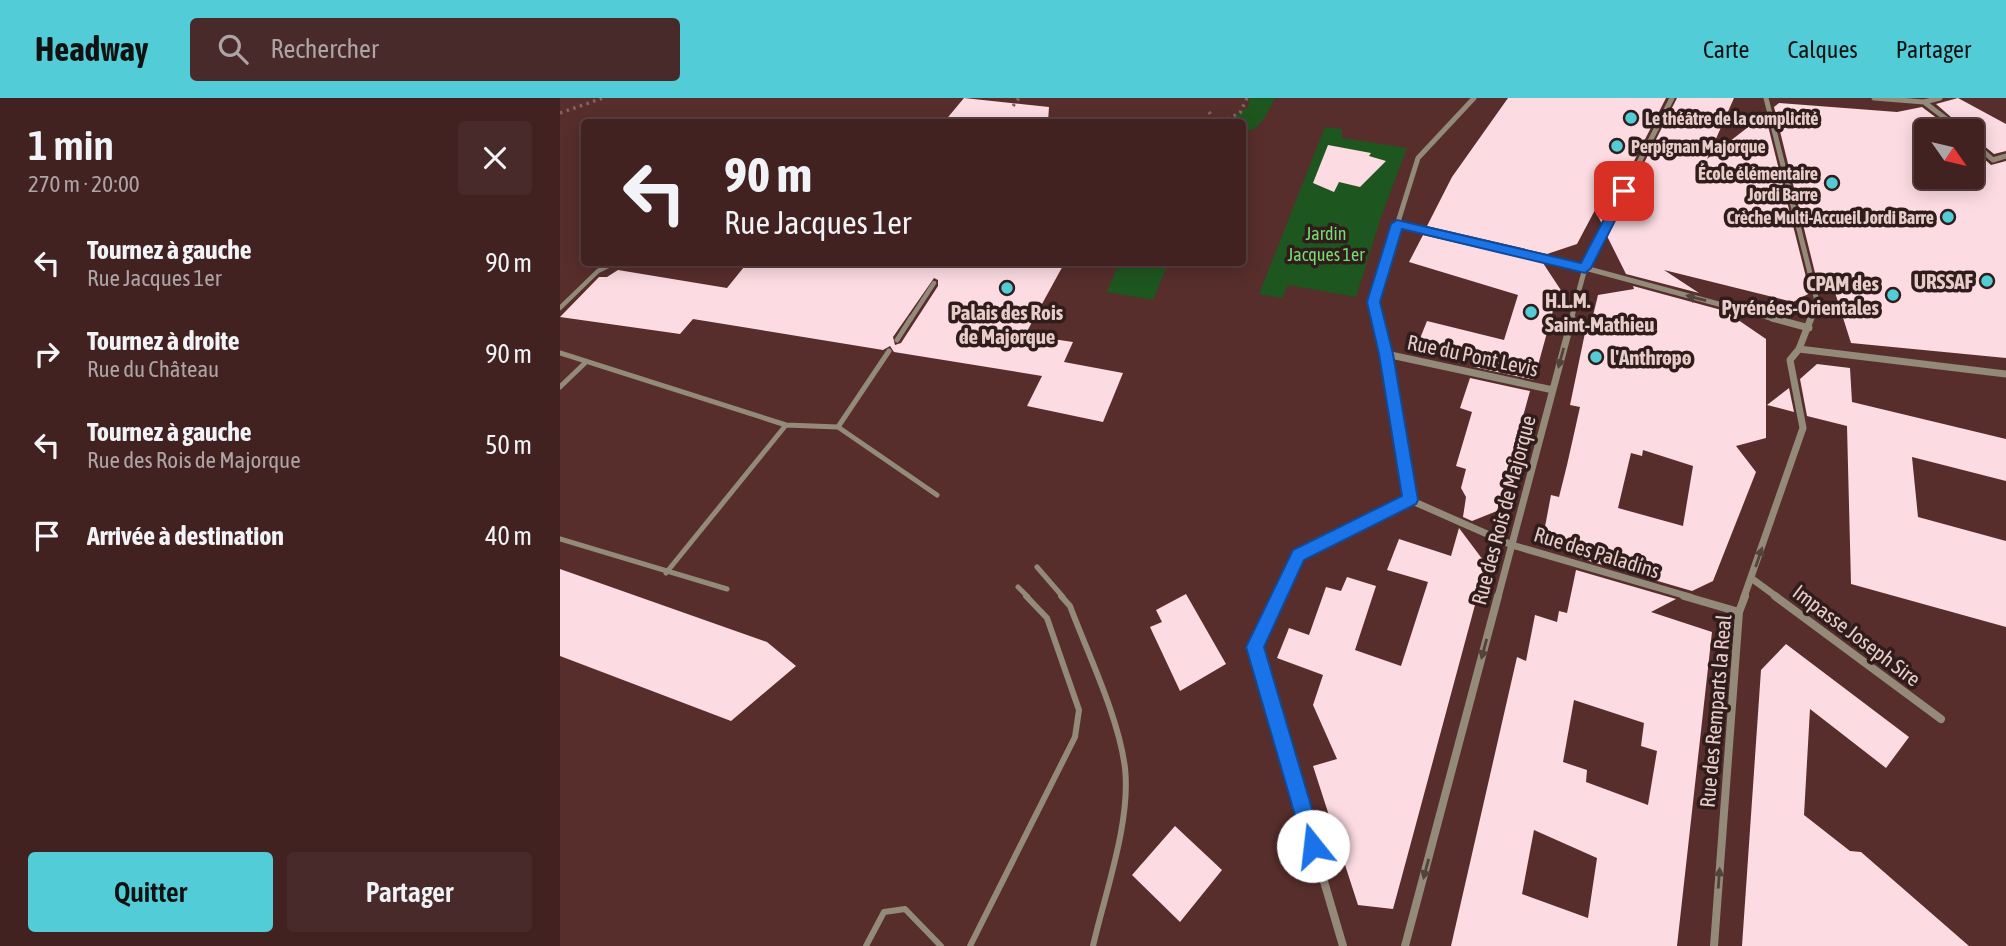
<!DOCTYPE html>
<html lang="fr">
<meta charset="utf-8">
<style>
body{margin:0;font-family:"Asap Condensed",sans-serif;background:#482a2a;color:#f1f3f6;height:100vh;display:flex;flex-direction:column;font-size:26px;white-space:nowrap}
*{box-sizing:border-box;margin:0}
p{font-size:23px;color:#aea4a5}
.icon{flex:none;width:38px;height:38px;fill:none;stroke:currentColor;stroke-width:2;stroke-linecap:round;stroke-linejoin:round}
.map{position:relative;flex:1;overflow:hidden}
.side{display:flex;flex-direction:column;background:#412221;width:560px}
.side>*{flex:none}
.hud{position:absolute;left:21px;top:21px;width:665px;height:147px;border-radius:7px;box-shadow:0 4px 18px #0003,0 0 0 2px #5a3f3f;background:#412221;color:#f1f3f6;overflow:hidden}
.needle{width:46px;rotate:124deg}
.tools{position:absolute;left:1354px;top:21px;display:grid;gap:14px}
.tools a{display:grid;place-items:center;width:70px;height:70px;border-radius:7px;background:#412221;box-shadow:0 4px 18px #0003,0 0 0 2px #5a3f3f;font-size:35px}
.pin{position:absolute;display:grid;place-items:center;width:60px;height:60px;color:#fff;margin:-30px;border-radius:14px;box-shadow:0 4px 10px #0006}
.me{position:absolute;width:77px;margin:-38px;rotate:344deg;stroke-linejoin:round;filter:drop-shadow(0 0 5px #0008)}
.turn{display:flex;align-items:center;gap:24px;height:147px;padding:0 28px;font-size:32px}
.turn .icon{width:91px;height:91px;stroke-width:2.5}
.turn b{display:block;font-size:49px;line-height:60px}
.round{display:grid;place-items:center;flex:none;width:74px;height:74px;border-radius:7px;background:#482a2a}
.headline{display:flex;align-items:center;justify-content:space-between;height:119px;padding:0 28px}
h1{font-size:42px;font-weight:600;line-height:52px}
.action{display:flex;gap:14px;margin-top:auto;padding:14px 28px}
.action a{flex:1;height:80px;border-radius:7px;background:#52ccd6;color:#111;font-size:28px;font-weight:600;line-height:80px;text-align:center}
.action a+a{background:#482a2a;color:#f1f3f6}
ul{padding:0;list-style:none}
li{display:flex;align-items:center;gap:21px;height:91px;padding:0 28px}
li div{flex:1}
li b{display:block;font-size:26px}
li em{font-style:normal}
header{display:flex;align-items:center;gap:42px;box-sizing:border-box;height:98px;padding:0 35px;background:#52ccd6;color:#111}
header strong{font-size:33px}
nav{display:flex;gap:38px;margin-inline-start:auto;font-size:24px}
.search{width:490px;height:63px;background:#482a2a;display:flex;align-items:center;gap:18px;box-sizing:border-box;padding:0 24px;border-radius:7px;color:#aea4a5;font-size:26px}
main{display:flex;flex:1;min-height:0}
.map>svg:first-child{display:block}
.green{fill:#1e561f}
.building{fill:#fcdbe2;fill-rule:evenodd}
.lines{fill:none;stroke-linecap:round;stroke-linejoin:round}
.path{stroke:#866260;stroke-width:3.5;stroke-dasharray:2.5 4.5;stroke-linecap:butt}
.lane-far2{stroke:#938a79;stroke-width:4.5}
.lane-far1{stroke:#938a79;stroke-width:5}
.lane{stroke:#938a79;stroke-width:6}
.street-far2{stroke:#938a79;stroke-width:5}
.street-far1{stroke:#938a79;stroke-width:7}
.street{stroke:#938a79;stroke-width:8}
.oneway{fill:#53433c}
.route{fill:#1a73e8;stroke:#114b97;stroke-width:2}
.poi-dot{fill:#52ccd6;stroke:#301d1b;stroke-width:2.5}
.labels{text-anchor:middle;dominant-baseline:central;stroke-width:7;stroke-linejoin:round;paint-order:stroke}
.far-poi-label{font-size:18px;font-weight:bold;fill:#e7ccca;stroke:#301d1b;text-anchor:start}
.far-park-label{font-size:18px;fill:#75dc73;stroke:#301d1b}
.poi-label{font-size:21px;font-weight:bold;fill:#e7ccca;stroke:#301d1b;text-anchor:end}
.street-label{font-size:21px;fill:#e7ccca;stroke:#301d1b}
</style>
<header>
<strong>Headway</strong>
<div class="search"><svg class="icon" aria-label="search" viewBox="0 0 24 24"><circle cx="10" cy="10" r="6"/><path d="M15 15l6 6"/></svg>Rechercher</div>
<nav><a>Carte</a><a>Calques</a><a>Partager</a></nav>
</header>
<main>
<section class="side">
<div class="headline"><div><h1>1 min</h1><p>270 m · 20:00</p></div><a class="round"><svg class="icon" aria-label="close" viewBox="0 0 24 24"><path d="M6 6l12 12M18 6L6 18"/></svg></a></div>
<ul>
<li><svg class="icon" aria-label="left" viewBox="0 0 24 24"><path d="M17 20v-9H6M10 6l-5 5 5 5"/></svg><div><b>Tournez à gauche</b><p>Rue Jacques 1er</p></div><em>90 m</em></li>
<li><svg class="icon" aria-label="right" viewBox="0 0 24 24"><path d="M7 20v-9h11M14 6l5 5-5 5"/></svg><div><b>Tournez à droite</b><p>Rue du Château</p></div><em>90 m</em></li>
<li><svg class="icon" aria-label="left" viewBox="0 0 24 24"><path d="M17 20v-9H6M10 6l-5 5 5 5"/></svg><div><b>Tournez à gauche</b><p>Rue des Rois de Majorque</p></div><em>50 m</em></li>
<li><svg class="icon" aria-label="arrive" viewBox="0 0 24 24"><path d="M6 21V4h12l-3 4 3 4H6"/></svg><div><b>Arrivée à destination</b></div><em>40 m</em></li>
</ul>
<div class="action"><a>Quitter</a><a>Partager</a></div>
</section>
<div class="map">
<svg width="1446" height="848" viewBox="0 0 1446 848">
<rect width="100%" height="100%" fill="#572e2c"/>
<path class="green" d="M690 0H715C707 15 701 33 683 34L682 24H617L620 19 667 23 688 9Z
M765 29 782 31V40L847 50 821 119 796 199 728 187 722 200 699 196Z
M559 165H608L593 202 547 194Z"/>
<path class="building" d="M404 0 489 9 488 24H384Z
M948 0H1106L1042 126 1035 112 1017 146 987 156 867 128 892 79Z
M1117 0H1174L1147 61 1205 16 1250 195 1233 204 1104 172 1139 195 1066 176 1047 138Z
M1398 0 1446 26V53L1434 56 1412 38V33H1407L1376 6Z
M1219 5 1337 14 1362 9 1394 33H1367V79H1412V50L1431 67 1446 63V260L1291 245 1272 185 1259 191 1214 9Z
M768 47 811 55 809 58 826 63 800 89 779 84 774 94 753 85Z
M863 137 983 165 1010 206 1008 213 994 209 974 282 914 269 917 263 857 248 867 223 944 242 958 197 849 164Z
M188 164H505L465 237 513 244 504 264 563 275 543 324 467 308 482 278 334 254 330 248 323 252 133 221 120 236 0 219 39 179H47L58 172 167 190ZM374 180 378 182V188L341 245 335 247 333 239Z
M1073 188 1165 213 1206 241V340L1176 348 1196 374 1153 483 1132 493 1019 460 1021 447 984 434 991 397 999 399 1007 367 1020 309 1010 307 1026 230 1029 234 1038 197 1074 191ZM1083 352 1133 368 1123 428 1058 410 1071 355 1082 358Z
M1257 266 1290 270 1292 304 1446 341V383L1352 359 1358 419 1446 443V529L1291 486 1287 328 1247 318 1240 281Z
M910 280 970 293 937 413 912 423 903 419 906 399 901 390 906 371 896 368 912 314 900 310Z
M1229 290 1234 314 1207 307Z
M899 430 926 466 842 778 833 811 798 807 753 668 777 661 753 607 763 577 717 560 729 530 749 537 766 489 781 493 787 479 816 488 795 552 841 568 868 484 827 472 839 441 891 458Z
M0 471 207 544 236 568 171 623 0 558Z
M1016 472 1116 501 1091 514 1152 534 1117 848H891L957 559 966 563 975 517 997 524 999 513 1007 515ZM1014 602 1084 625 1081 648 1097 653 1088 707 1026 684 1027 672 1003 664ZM974 732 1037 760 1028 820 962 796Z
M626 496 666 566 620 593 590 529 602 524 596 512Z
M1226 546 1349 639 1326 670 1250 611 1244 717 1290 753 1301 754 1409 848H1182L1201 572Z
M615 728 662 772 620 824 572 777Z"/>
<g class="lines">
<path class="path" d="M453 8 459 0
M649 14 656 24
M0 15 43 0
M661 24 680 15 687 0"/>
<path class="lane-far2" d="M0 210 38 173 56 164
M350 222 374 185"/>
<path class="lane-far1" d="M337 242 351 220
M0 255 226 327 278 329 377 397
M0 289 26 264
M278 329 329 253
M0 441 167 491
M477 469 503 499
M106 475 226 327
M458 489 468 499"/>
<path class="lane" d="M501 498 510 508C528 556 559 620 565 670 571 724 545 795 533 848
M306 848 324 814 345 811 381 848
M410 848 515 639 519 612 487 520 466 498"/>
<path class="street-far2" d="M1206 0 1257 203 1250 222
M1314 0 1364 4 1380 0
M1364 4 1402 33
M1412 43 1433 62 1446 58
M837 126 1025 170 1218 222
M817 222 813 204 858 60 914 0
M1011 222 1025 170 1112 0"/>
<path class="street-far1" d="M817 220 850 402
M1212 220 1249 230
M1239 251 1446 276
M826 256 993 292
M850 402 952 447 1130 499
M1191 480 1217 499
M718 499 738 457 850 402
M938 499 1012 220
M1184 499 1243 330 1230 262 1239 251 1251 220"/>
<path class="street" d="M719 498 695 549 783 848
M1124 498 1179 514
M1215 498 1381 621
M845 848 938 498
M1154 848 1179 514 1185 498"/>
</g>
<defs><path id="oneway-solid" d="M-6-.8H1V-3.2L6.5 0L1 3.2V.8H-6Z" transform="scale(1.75)"/></defs>
<g class="oneway">
<use href="#oneway-solid" transform="translate(1136 200) rotate(-165)"/>
<use href="#oneway-solid" transform="translate(1001 260) rotate(105)"/>
<use href="#oneway-solid" transform="translate(1199 459) rotate(-71)"/>
<use href="#oneway-solid" transform="translate(924 551) rotate(105)"/>
<use href="#oneway-solid" transform="translate(866 771) rotate(105)"/>
<use href="#oneway-solid" transform="translate(1159 780) rotate(-86)"/>
</g>
<path class="route" d="M1060 91 1070 93 1031 170 1025 175 842 131 820 204 833 256 858 402 856 406 744 462 704 549 763 748 760 755 753 758 746 755 686 549 733 452 842 398 819 256 807 204 831 126 837 122 1021 165Z"/>
<g class="poi-dot">
<circle cx="1071" cy="20" r="7"/>
<circle cx="1057" cy="48" r="7"/>
<circle cx="1272" cy="85" r="7"/>
<circle cx="1388" cy="119" r="7"/>
<circle cx="1427" cy="183" r="7"/>
<circle cx="447" cy="190" r="7"/>
<circle cx="1333" cy="197" r="7"/>
<circle cx="971" cy="214" r="7"/>
<circle cx="1036" cy="259" r="7"/>
</g>
<g class="labels">
<g class="far-poi-label">
<text x="1085" y="20">Le théâtre de la complicité</text>
<text x="1071" y="48">Perpignan Majorque</text>
<text x="1258" y="75" text-anchor="end">École élémentaire<tspan x="1258" dy="21">Jordi Barre</tspan></text>
<text x="1374" y="119" text-anchor="end">Crèche Multi-Accueil Jordi Barre</text>
</g>
<g class="far-park-label">
<text x="766" y="135">Jardin<tspan x="766" dy="21">Jacques 1er</tspan></text>
</g>
<g class="poi-label">
<text x="1413" y="183">URSSAF</text>
<text x="1319" y="185">CPAM des<tspan x="1319" dy="24">Pyrénées-Orientales</tspan></text>
<text x="985" y="202" text-anchor="start">H.L.M.<tspan x="985" dy="24">Saint-Mathieu</tspan></text>
<text x="447" y="214" text-anchor="middle">Palais des Rois<tspan x="447" dy="24">de Majorque</tspan></text>
<text x="1050" y="259" text-anchor="start">l'Anthropo</text>
</g>
<g class="street-label">
<text transform="translate(913 257) rotate(12)">Rue du Pont Levis</text>
<text transform="translate(943 412) rotate(-75)">Rue des Rois de Majorque</text>
<text transform="translate(1037 454) rotate(17)">Rue des Paladins</text>
<text transform="translate(1297 537) rotate(37)">Impasse Joseph Sire</text>
<text transform="translate(1155 613) rotate(-85)">Rue des Remparts la Real</text>
</g>
</g>
</svg>
<div class="tools">
<a><svg class="needle" viewBox="-14 -14 28 28"><path d="M0-13l5 13h-10z" fill="#e53935"/><path d="M0 13l5-13h-10z" fill="#aea4a5"/></svg></a>
</div>
<div class="pin" style="left:1064px;top:93px;background:#d93025"><svg class="icon" aria-label="arrive" viewBox="0 0 24 24"><path d="M6 21V4h12l-3 4 3 4H6"/></svg></div>
<svg class="me" style="left:753px;top:748px" viewBox="-20 -20 40 40"><circle r="19" fill="#fff"/><path d="M0-13L10 11 0 6-10 11z" fill="#1a73e8"/></svg>
<div class="hud">
<div class="turn"><svg class="icon" aria-label="left" viewBox="0 0 24 24"><path d="M17 20v-9H6M10 6l-5 5 5 5"/></svg><div><b>90 m</b>Rue Jacques 1er</div></div>
</div>
</div>
</main>
